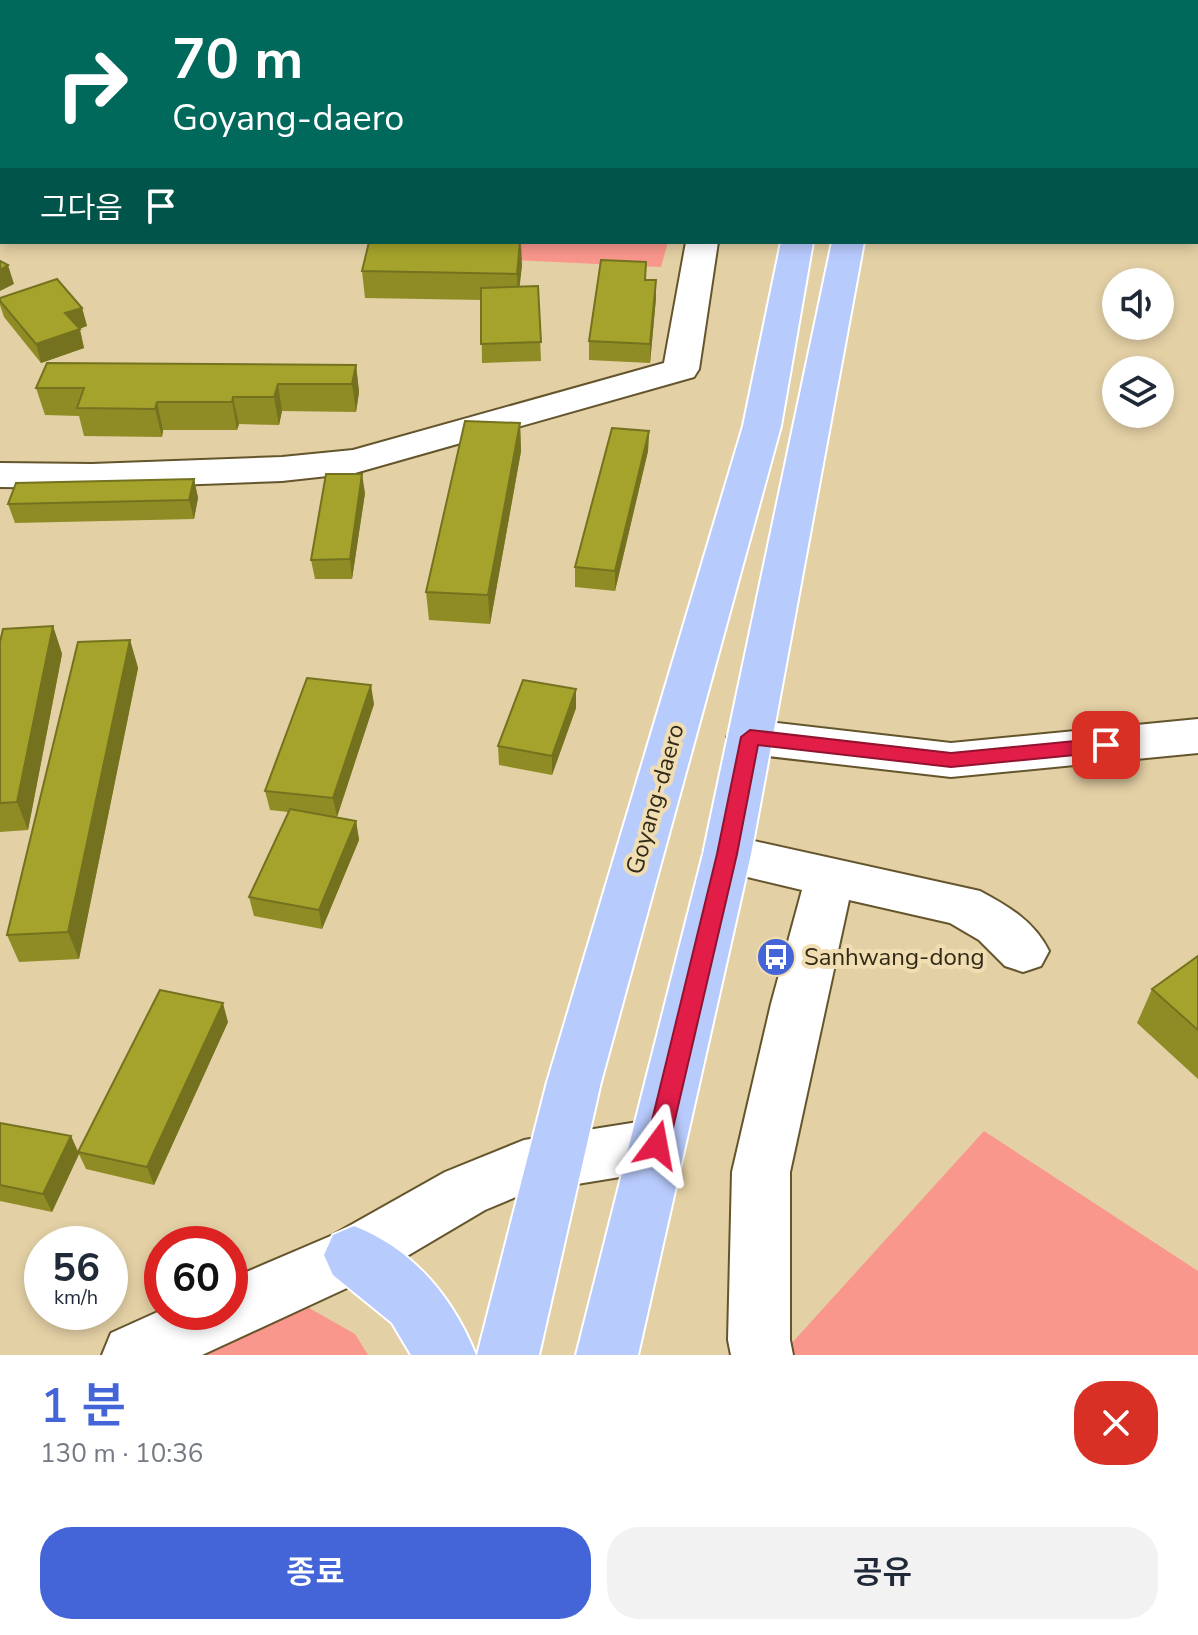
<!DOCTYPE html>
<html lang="ko">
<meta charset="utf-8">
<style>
body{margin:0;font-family:"Nunito Sans","Noto Sans KR",sans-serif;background:#f2f2f3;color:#1f2937;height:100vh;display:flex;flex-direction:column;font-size:30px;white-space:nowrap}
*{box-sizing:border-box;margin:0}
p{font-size:26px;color:#747a83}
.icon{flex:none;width:44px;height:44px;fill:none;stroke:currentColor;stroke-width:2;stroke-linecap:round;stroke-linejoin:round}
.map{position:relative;height:1355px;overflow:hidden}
.drawer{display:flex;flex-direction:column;background:#fff;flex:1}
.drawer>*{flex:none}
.hud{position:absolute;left:0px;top:0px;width:1198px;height:244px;box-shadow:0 4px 12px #0003;background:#00695c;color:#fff;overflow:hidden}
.buttons{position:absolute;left:1102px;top:268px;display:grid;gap:16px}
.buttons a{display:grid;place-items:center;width:72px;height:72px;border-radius:50%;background:#fff;box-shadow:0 4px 12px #0003;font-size:40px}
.speed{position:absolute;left:24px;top:1226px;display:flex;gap:16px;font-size:40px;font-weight:700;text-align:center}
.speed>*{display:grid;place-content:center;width:104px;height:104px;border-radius:50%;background:#fff;box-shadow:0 4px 12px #0003;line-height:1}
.speed small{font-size:20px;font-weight:400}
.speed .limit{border:12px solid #d22;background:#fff;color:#111}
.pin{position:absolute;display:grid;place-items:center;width:68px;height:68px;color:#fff;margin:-34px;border-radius:16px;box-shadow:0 4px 12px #0006}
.me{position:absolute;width:88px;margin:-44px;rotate:13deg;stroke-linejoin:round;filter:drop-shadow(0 0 6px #0008)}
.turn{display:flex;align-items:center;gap:28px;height:168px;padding:0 40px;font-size:36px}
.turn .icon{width:104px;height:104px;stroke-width:2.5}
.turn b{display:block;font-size:56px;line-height:68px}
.then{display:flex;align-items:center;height:76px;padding:0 40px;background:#0003;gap:16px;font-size:30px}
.round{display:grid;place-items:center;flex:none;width:84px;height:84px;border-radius:32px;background:#f2f2f3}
.summary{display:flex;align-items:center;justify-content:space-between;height:136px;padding:0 40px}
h1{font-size:48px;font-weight:600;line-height:60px;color:#4365d7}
.button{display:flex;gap:16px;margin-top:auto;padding:16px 40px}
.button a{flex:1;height:92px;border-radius:32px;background:#4365d7;color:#fff;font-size:32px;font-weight:600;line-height:92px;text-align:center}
.button a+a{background:#f2f2f3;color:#1f2937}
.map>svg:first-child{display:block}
.green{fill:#f9978c}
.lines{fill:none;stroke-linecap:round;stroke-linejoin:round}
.minor-casing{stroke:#65552d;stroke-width:4}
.major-casing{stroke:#fff;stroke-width:4}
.minor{fill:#fff;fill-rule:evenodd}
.major{fill:#b8cbfd;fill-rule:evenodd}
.wall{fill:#8f8c26}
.shaded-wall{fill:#74721f}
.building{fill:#a6a32c;stroke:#74721f;stroke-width:2}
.route{fill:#e11d48;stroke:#92132f;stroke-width:2}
.labels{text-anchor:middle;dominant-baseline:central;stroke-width:8;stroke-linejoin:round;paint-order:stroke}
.street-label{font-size:24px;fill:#312a19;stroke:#f0ddb1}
.poi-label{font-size:24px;fill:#312a19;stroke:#f0ddb1;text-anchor:start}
</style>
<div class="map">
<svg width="1198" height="1355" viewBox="0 0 1198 1355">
<rect width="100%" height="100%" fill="#e3d0a5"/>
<path class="green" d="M0 0H295L296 2H2L0 46Z
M387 242H668L661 267 383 254Z
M984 1131 1198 1271V1355H781Z
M302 1304 355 1334 368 1355H156Z"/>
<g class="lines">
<g class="minor-casing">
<path id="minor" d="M315 0H341L343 2H317Z
M486 0H537L484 2Z
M1196 124H1198V142H1196Z
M686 242H718L699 369 694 377 355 473 282 481 92 488 0 487V463L92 464 282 457 353 450 664 363Z
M1198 719V753L951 777 750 754 734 749 727 737 734 725 750 720 951 743Z
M727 835 980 891C1008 906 1034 921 1049 951L1041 966 1023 972 1005 966 979 940 950 923 849 900 790 1172V1340L793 1355H731L728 1340 732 1172 771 1004 802 890 710 868 703 854 710 840Z
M657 1119 677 1127 685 1145 677 1163 657 1171 528 1192 485 1210 375 1275 202 1355H102L111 1333 162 1310 230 1312V1279L333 1235 445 1172 524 1140Z"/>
</g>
<g class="major-casing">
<path id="major" d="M818 0H844V2H818Z
M866 0H892L865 2Z
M781 242H813L781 426 601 1082 539 1355H477L547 1082 743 426Z
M832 242H864L751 854 638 1355H576L703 854Z
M354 1226C414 1250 452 1296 476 1355H411L392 1323 333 1275 324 1255 333 1235Z"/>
</g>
<use href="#minor" class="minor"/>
<use href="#major" class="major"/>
</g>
<path class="wall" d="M2 129V179L0 178V136L1 135 0 130Z
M646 262V280L656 298 650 363 589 360V341Z
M522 265 519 287 538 286 541 361 482 363 481 300 365 298 362 271Z
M0 298 82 308 87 326 79 329 84 348 41 363 4 317 0 305Z
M356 365 359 392 356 412 282 411 279 425 239 424 237 430H163L162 437 84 436 79 416 45 415 36 388Z
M520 423 521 451 490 624 429 620 426 592Z
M649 431 648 451 615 591 575 587V567Z
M194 479 198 498 194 519 15 523 8 504Z
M365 493 352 579H315L311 560Z
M53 626 62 654 28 830 0 832V642Z
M130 640 138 668 79 959 19 962 7 935Z
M576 689V708L552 775 499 765 498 746Z
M374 704 337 817 356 821 359 840 322 929 254 916 249 897 288 812 270 810 265 791Z
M1198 956V1079L1137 1023 1152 989Z
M228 1022 154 1185 86 1169 78 1152Z
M0 1123 71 1136 79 1154 52 1212 0 1201Z"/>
<path class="shaded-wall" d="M521 242 522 265 518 301 517 274Z
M8 265 14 284 0 291V270Z
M656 280V298L650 363V344Z
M82 308 87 326 70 332 65 313Z
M80 329 84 348 41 363 36 344Z
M356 365 359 392 356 412 352 384Z
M278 384 282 411 279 425 274 397Z
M233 397 239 424 237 430 232 402Z
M157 402 163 430 162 437 155 409Z
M520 423 521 451 490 624 488 595Z
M649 431 648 451 615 591V571Z
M362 474 365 493 352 579 350 559Z
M194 479 198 498 194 519 189 500Z
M53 626 62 654 28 830 17 802Z
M130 640 138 668 79 959 68 932Z
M371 685 374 704 337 817 333 798Z
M576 689V708L552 775V756Z
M356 821 359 840 322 929 319 910Z
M223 1003 228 1022 154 1185 147 1167Z
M71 1136 79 1154 52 1212 43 1194Z"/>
<path class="building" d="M2 144V156L0 155V145Z
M369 242H520L517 274 362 271Z
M601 260 646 262 645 280H656L650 344 589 341Z
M0 261 8 265 0 270Z
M57 279 82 308 65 313 80 329 36 344 0 301V298Z
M538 286 541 342 481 344V288Z
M47 363 356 365 352 384H278L274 397H233L232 402H157L155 409 77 408 84 388H36Z
M465 421 520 423 488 595 426 592Z
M612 428 649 431 615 571 575 567Z
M326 474H362L350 559 311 560Z
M194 479 189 500 8 504 16 483Z
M53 626 17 802 0 803V642L3 629Z
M130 640 68 932 7 935 78 642Z
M307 678 371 685 333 798 265 791Z
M523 680 576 689 552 756 498 746Z
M290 809 356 821 319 910 249 897Z
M1198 956V1030L1152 989Z
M160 990 223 1003 147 1167 78 1152Z
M0 1123 71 1136 43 1194 0 1185Z"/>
<path class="route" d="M750 730 951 753 1106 738 1115 745 1106 752 951 767 758 745 737 854 669 1145 666 1153 657 1156 649 1153 646 1145 717 854 741 737Z"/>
<defs>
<g id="bus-disc" transform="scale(2)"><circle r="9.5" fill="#4365d7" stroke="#f0ddb1"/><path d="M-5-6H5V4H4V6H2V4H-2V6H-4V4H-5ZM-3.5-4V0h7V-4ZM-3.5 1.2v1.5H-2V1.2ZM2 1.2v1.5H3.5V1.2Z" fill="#fff"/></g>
</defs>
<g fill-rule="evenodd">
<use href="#bus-disc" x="776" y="957"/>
</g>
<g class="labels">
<g class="street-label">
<text transform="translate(655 799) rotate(-74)">Goyang-daero</text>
</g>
<g class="poi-label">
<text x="804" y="957">Sanhwang-dong</text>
</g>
</g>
</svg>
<div class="buttons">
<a><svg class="icon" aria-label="sound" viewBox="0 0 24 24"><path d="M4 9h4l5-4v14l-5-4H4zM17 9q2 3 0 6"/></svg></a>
<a><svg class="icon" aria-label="layers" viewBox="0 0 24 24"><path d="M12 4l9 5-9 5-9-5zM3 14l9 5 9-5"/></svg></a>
</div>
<div class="speed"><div>56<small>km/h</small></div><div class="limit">60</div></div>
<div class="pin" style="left:1106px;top:745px;background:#d93025"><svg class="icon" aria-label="arrive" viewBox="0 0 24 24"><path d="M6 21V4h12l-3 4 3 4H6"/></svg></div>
<svg class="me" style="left:657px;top:1145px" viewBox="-20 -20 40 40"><path d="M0-17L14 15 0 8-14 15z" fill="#e11d48" stroke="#fff" stroke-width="4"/></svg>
<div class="hud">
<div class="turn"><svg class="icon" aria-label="right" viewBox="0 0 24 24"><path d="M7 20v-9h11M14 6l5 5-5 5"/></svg><div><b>70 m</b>Goyang-daero</div></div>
<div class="then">그다음<svg class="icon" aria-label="arrive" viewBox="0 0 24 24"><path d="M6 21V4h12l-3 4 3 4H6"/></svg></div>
</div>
</div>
<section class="drawer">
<div class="summary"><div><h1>1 분</h1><p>130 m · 10:36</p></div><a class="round" style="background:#d93025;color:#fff"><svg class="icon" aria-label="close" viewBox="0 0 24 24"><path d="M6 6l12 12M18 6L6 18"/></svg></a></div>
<div class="button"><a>종료</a><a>공유</a></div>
</section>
